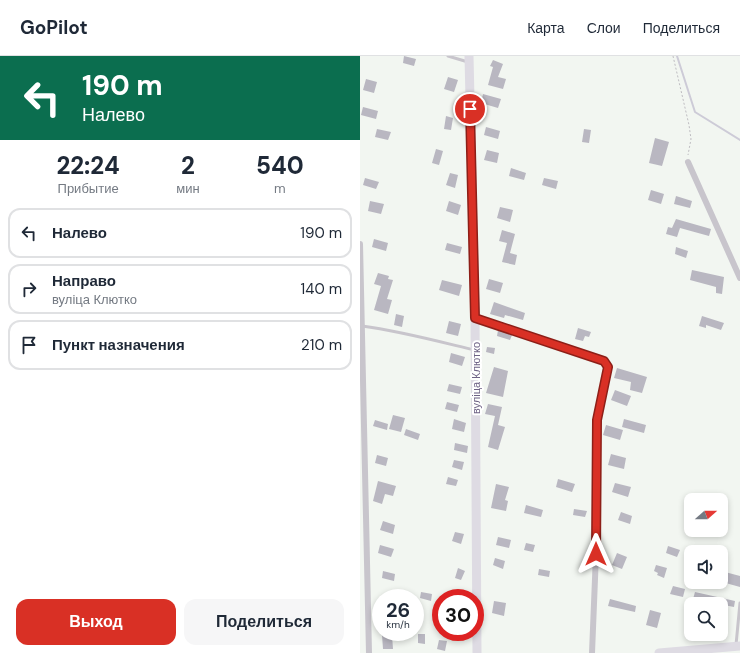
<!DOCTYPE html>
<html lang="ru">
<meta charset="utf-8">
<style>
body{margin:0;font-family:"DM Sans",sans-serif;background:#f6f6f7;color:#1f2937;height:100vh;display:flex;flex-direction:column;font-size:15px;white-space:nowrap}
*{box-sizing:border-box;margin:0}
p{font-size:13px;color:#747a83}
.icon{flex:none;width:22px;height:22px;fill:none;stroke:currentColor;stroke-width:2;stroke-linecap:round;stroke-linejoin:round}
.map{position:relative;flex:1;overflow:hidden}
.panel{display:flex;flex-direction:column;background:#fff;width:360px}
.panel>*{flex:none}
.hud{background:#0b6e4f;color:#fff;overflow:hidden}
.needle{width:26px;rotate:69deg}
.tools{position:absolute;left:324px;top:437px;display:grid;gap:8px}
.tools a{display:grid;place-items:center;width:44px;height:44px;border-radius:8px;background:#fff;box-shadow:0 2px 6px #0003;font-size:20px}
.speed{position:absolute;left:12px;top:533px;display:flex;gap:8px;font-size:20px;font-weight:700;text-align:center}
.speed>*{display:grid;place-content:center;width:52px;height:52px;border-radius:50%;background:#fff;box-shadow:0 2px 6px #0003;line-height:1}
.speed small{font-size:10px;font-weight:400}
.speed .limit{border:6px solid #d22;background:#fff;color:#111}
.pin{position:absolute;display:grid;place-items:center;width:34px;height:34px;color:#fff;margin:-17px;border:2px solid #fff;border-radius:50%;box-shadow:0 1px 4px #0007}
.me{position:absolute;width:44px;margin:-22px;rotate:0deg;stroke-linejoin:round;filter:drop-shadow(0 0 3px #0008)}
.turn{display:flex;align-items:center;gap:14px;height:84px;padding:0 16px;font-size:18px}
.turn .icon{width:52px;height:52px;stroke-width:2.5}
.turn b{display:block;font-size:28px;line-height:34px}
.eta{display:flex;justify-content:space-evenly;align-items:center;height:68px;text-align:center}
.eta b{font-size:24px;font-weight:800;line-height:28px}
.cta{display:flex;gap:8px;margin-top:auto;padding:8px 16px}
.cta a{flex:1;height:46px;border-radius:12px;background:#d93025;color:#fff;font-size:16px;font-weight:800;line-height:46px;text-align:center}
.cta a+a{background:#f6f6f7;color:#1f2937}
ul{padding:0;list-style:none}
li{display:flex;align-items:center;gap:12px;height:50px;margin:0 8px 6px;padding:0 8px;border:2px solid #e0e1e3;border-radius:12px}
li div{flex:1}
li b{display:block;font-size:15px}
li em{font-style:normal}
header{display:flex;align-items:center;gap:24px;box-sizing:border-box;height:56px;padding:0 20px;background:#fff;border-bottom:1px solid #e0e1e3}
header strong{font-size:19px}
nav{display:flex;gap:22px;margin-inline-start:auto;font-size:14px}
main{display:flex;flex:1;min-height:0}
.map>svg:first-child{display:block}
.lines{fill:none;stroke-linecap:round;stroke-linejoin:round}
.stream{stroke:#cdcbd7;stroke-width:2}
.building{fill:#b9b7c1}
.path{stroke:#bebcc1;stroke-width:1;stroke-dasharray:2 2;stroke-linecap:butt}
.lane{stroke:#c8c5cc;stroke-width:3}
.street{stroke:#c8c5cc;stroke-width:6}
.secondary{stroke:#dedbe3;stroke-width:9}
.route-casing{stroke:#8d1f18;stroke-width:10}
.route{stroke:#d93025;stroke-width:7}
.labels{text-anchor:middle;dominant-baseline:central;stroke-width:4;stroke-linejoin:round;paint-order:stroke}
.street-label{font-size:11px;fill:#6e6285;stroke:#fff}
</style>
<header>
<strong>GoPilot</strong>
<nav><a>Карта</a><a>Слои</a><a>Поделиться</a></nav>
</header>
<main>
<section class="panel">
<div class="hud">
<div class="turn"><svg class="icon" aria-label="left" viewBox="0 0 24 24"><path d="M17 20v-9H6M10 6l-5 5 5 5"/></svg><div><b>190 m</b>Налево</div></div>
</div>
<div class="eta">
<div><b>22:24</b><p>Прибытие</p></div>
<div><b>2</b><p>мин</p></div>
<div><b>540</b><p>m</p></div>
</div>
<ul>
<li><svg class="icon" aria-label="left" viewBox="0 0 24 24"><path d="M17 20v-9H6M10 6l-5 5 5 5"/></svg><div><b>Налево</b></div><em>190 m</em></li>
<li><svg class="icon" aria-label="right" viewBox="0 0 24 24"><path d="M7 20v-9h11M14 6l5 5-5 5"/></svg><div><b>Направо</b><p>вуліца Клютко</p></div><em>140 m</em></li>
<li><svg class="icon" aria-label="arrive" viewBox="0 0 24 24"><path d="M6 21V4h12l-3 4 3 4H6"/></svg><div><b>Пункт назначения</b></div><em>210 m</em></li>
</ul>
<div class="cta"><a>Выход</a><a>Поделиться</a></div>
</section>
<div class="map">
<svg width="380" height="597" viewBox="0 0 380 597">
<rect width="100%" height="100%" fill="#f2f6f1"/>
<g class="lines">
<path class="stream" d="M317 0 335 56 380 84"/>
</g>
<path class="building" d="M44 0 56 3 54 10 43 7Z
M133 4 143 8 138 21 146 23 143 33 128 29 133 11 130 10Z
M88 21 98 24 94 36 84 33Z
M6 23 17 26 14 37 3 34Z
M123 38 141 43 138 52 121 47Z
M3 51 18 55 16 63 1 59Z
M86 60 93 62 91 74 84 73Z
M126 71 140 75 138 83 124 79Z
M17 73 31 76 28 84 15 81Z
M224 73 231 74 229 87 222 86Z
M295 82 309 86 302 110 289 107Z
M76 93 83 95 79 109 72 107Z
M127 94 139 97 137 107 124 104Z
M151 112 166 117 164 124 149 120Z
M90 117 98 119 95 132 86 129Z
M5 122 19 126 16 133 3 129Z
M184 122 198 125 196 133 182 129Z
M291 134 304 138 301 148 288 144Z
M316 140 332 145 330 152 314 148Z
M10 145 24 148 21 158 8 155Z
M89 145 101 149 98 159 86 155Z
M140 151 153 154 150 166 137 162Z
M316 163 351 173 349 180 320 172 317 181 306 178 308 171 312 172Z
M142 174 155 178 150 197 157 199 155 209 142 206 147 187 139 185Z
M14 183 28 187 26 195 12 191Z
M87 187 102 191 100 198 85 194Z
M316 191 328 195 326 202 315 198Z
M332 214 364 221 362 238 356 237V231L330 224Z
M18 217 29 220 28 223 33 224 27 243 32 244 28 258 14 254 21 230 14 228Z
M129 223 143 227 140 237 126 233Z
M82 224 102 229 99 240 79 234Z
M134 246 165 257 163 264 145 259 144 262 130 258Z
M36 258 44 260 42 271 34 269Z
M342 260 364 267 361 274 346 269V272L339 270Z
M89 265 101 268 98 280 86 277Z
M218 272 231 276 229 281 225 280 223 285 215 283Z
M138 274 152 279 150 284 137 280Z
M127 291 135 292 134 298 126 296Z
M91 297 105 301 102 310 89 306Z
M134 311 148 315 143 341 126 337Z
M257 312 287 321 282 337 270 334 271 326 254 322Z
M89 328 102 331 100 338 87 335Z
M255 334 271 340 267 350 251 344Z
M87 346 99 349 97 356 85 353Z
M128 348 142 351 138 369 145 371 138 394 128 391 135 360 125 358Z
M33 359 45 362 41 376 29 373Z
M94 363 106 367 104 376 92 373Z
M264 363 286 369 284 377 262 371Z
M15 364 28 368 27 374 13 370Z
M246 369 263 374 260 384 243 379Z
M46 373 60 378 58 384 44 379Z
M95 387 108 390 107 397 94 394Z
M251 398 266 402 264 413 248 409Z
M17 399 28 402 26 410 15 407Z
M94 404 104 406 102 414 92 411Z
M88 421 98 424 96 430 86 428Z
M198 423 215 428 212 436 196 431Z
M18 425 36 430 33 440 25 438 22 448 13 445Z
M255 427 271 431 268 441 252 436Z
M136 428 149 431 145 444 148 445 146 455 131 452Z
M166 449 183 454 181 461 164 457Z
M214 453 227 455 225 461 213 459Z
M261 456 272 460 270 468 258 464Z
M23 465 35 469 33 478 20 474Z
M95 476 104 478 101 488 92 485Z
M138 481 151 484 149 492 136 489Z
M166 487 175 489 173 496 164 494Z
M20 489 34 493 31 501 18 497Z
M308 490 320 494 317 501 306 497Z
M257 497 267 501 262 513 252 509Z
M135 502 145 505 143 513 133 509Z
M296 509 307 512 304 522 297 519 298 517 294 515Z
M98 512 105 515 101 524 95 522Z
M179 513 190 515 189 521 178 519Z
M23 515 35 518 34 525 22 522Z
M365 516 380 520V531L362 526Z
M313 530 325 533 323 541 310 538Z
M61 536 72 538 71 545 60 542Z
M335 536 375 545 374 551 333 543Z
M250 543 276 550 275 556 248 550Z
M134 545 146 547 144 560 132 557Z
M290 554 301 557 297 572 286 569Z
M58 578H65V588L58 587Z
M22 579H32L33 593H23Z
M79 584 87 585 85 595 77 593Z"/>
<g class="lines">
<path class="path" d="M313 0 329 69 331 83 328 99"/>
<path class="lane" d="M88 0 108 6
M2 270C40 275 77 285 114 294
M376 589 380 547"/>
<path class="street" d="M328 106 380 222
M0 188 9 597
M115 262 244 305 248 311 237 364 236 498 232 597"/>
<path class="secondary" d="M109 0 115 262 117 597
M299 597 380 590"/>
</g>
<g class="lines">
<g class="route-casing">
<path id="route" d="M110 53 115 262 244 305 248 311 237 364 236 498"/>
</g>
<use href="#route" class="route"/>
</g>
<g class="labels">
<g class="street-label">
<text transform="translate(116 322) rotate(-90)">вуліца Клютко</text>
</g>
</g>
</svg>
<div class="tools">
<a><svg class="needle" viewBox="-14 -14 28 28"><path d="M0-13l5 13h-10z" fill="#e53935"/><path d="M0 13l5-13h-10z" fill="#747a83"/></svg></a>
<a><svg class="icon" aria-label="sound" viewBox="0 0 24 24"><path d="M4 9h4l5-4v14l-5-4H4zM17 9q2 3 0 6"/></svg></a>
<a><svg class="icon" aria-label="search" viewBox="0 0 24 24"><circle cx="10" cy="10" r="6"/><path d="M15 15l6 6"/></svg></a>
</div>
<div class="speed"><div>26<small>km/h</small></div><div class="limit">30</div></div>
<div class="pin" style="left:110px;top:53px;background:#d93025"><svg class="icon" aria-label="arrive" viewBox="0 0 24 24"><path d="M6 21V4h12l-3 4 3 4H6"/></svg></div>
<svg class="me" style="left:236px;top:498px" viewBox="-20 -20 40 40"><path d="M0-17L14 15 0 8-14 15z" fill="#d93025" stroke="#fff" stroke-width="4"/></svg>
</div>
</main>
